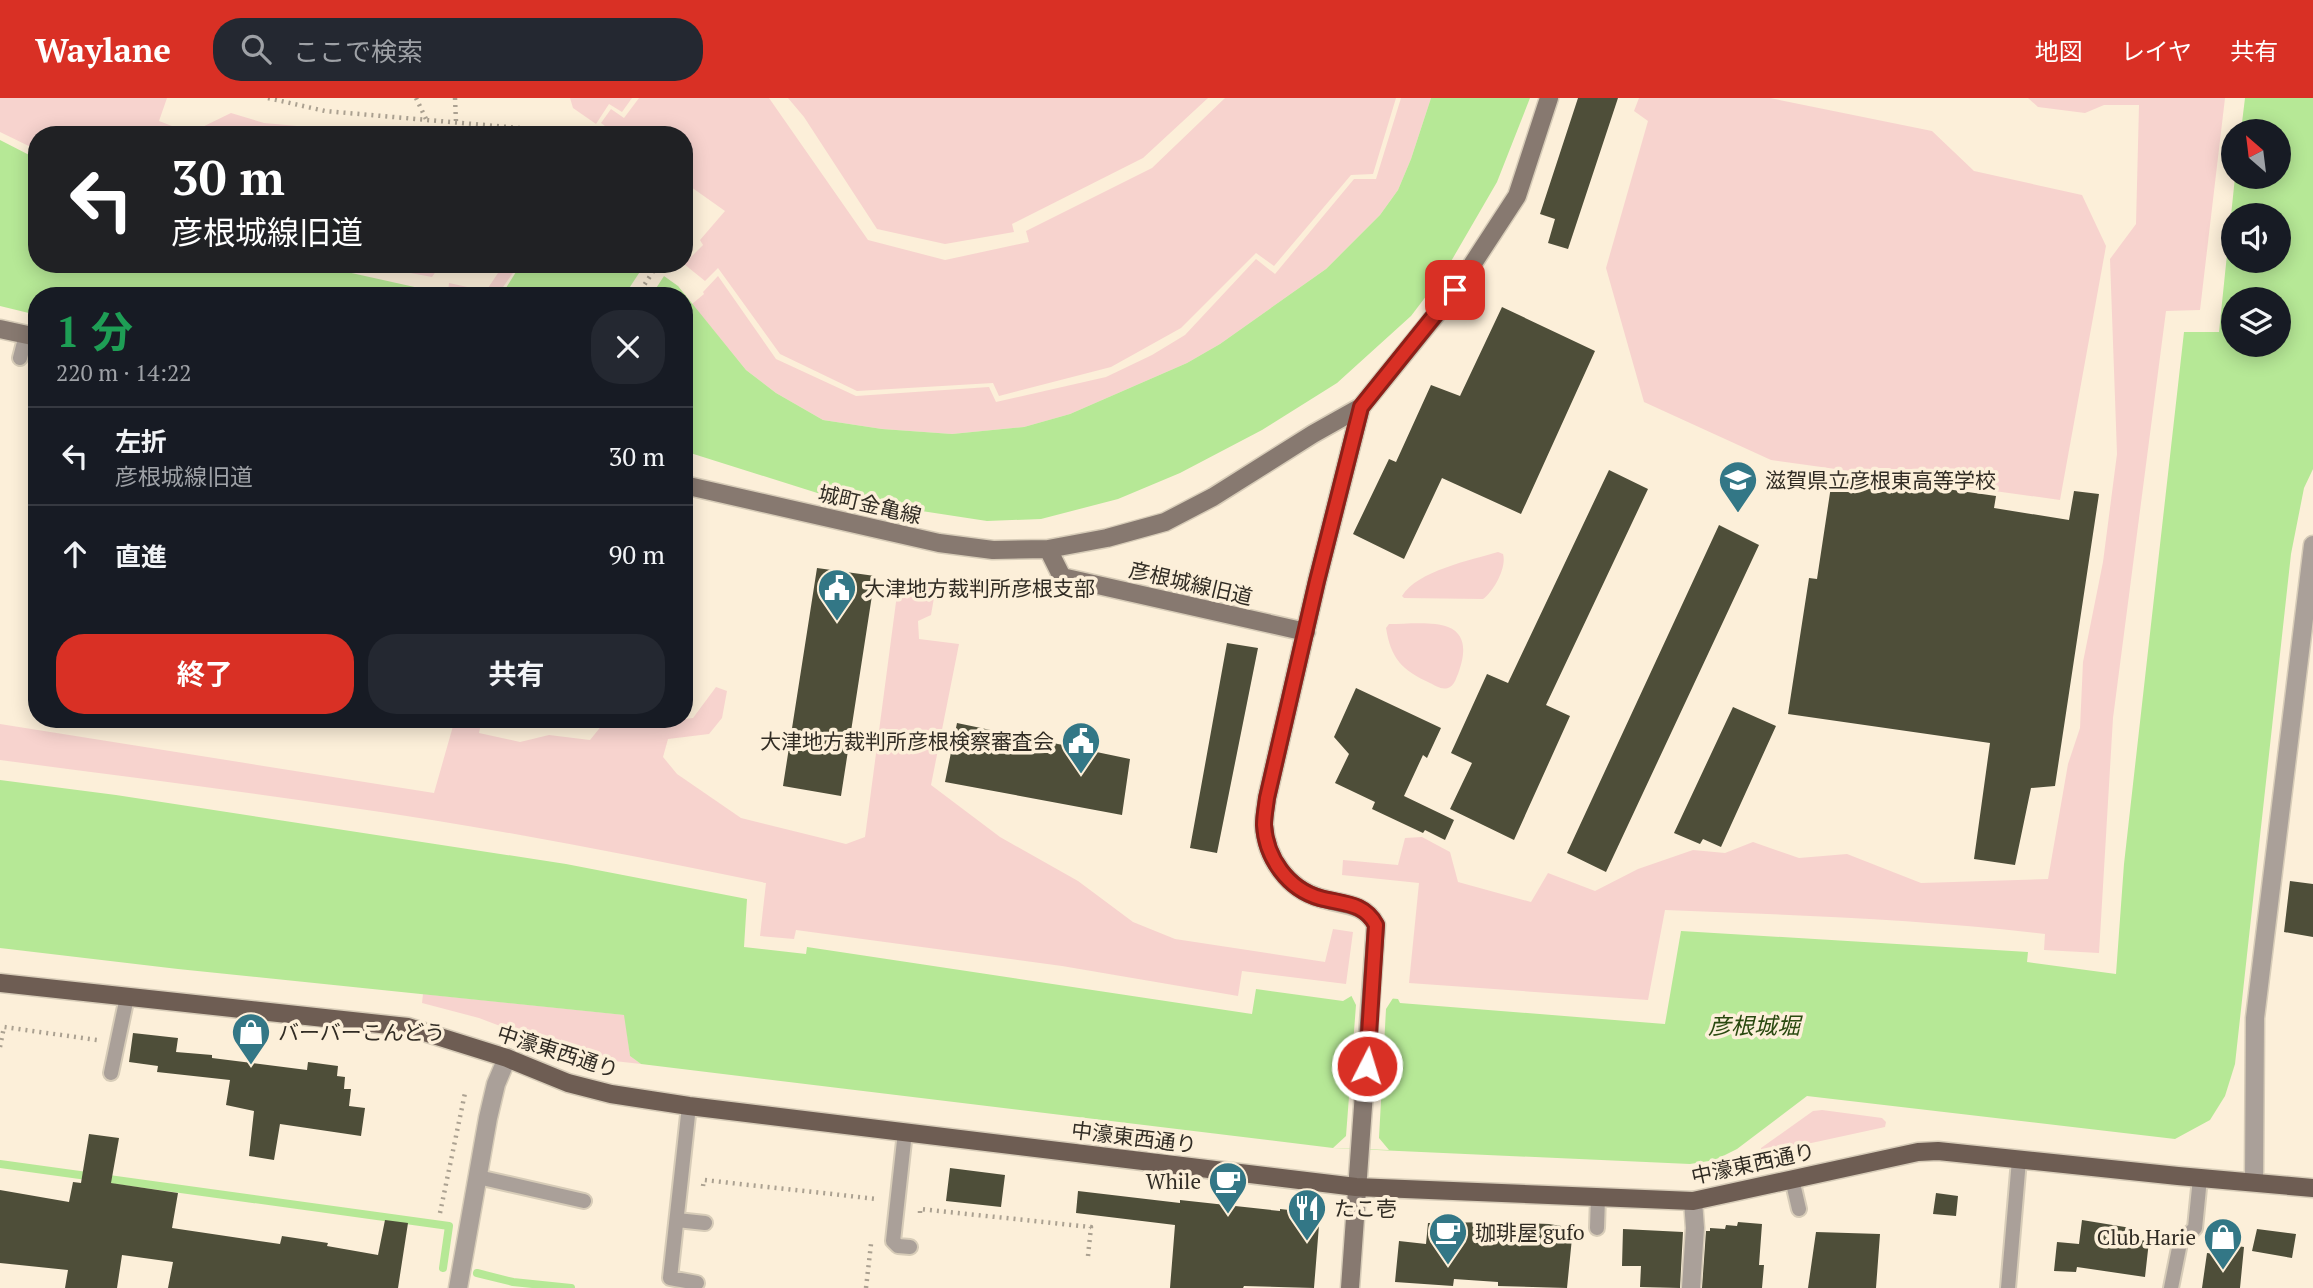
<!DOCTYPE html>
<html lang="ja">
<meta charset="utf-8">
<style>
body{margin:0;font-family:"PT Serif","Noto Sans JP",serif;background:#242831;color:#f1f3f6;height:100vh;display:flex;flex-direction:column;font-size:26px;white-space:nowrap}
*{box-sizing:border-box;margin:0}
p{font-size:23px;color:#9ea1a6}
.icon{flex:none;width:38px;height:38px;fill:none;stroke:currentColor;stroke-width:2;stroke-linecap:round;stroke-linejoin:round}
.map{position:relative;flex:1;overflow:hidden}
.details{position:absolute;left:28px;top:189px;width:665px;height:441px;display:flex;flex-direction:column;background:#171b24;border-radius:28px;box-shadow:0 4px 18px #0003}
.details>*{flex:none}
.hud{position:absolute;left:28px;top:28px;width:665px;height:147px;border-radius:28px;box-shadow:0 4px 18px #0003;background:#202124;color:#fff;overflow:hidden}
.needle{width:46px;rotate:332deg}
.fabs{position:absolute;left:2221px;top:21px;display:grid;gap:14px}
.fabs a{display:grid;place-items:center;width:70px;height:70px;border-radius:50%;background:#171b24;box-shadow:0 4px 18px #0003;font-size:35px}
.pin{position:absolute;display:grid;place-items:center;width:60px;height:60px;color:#fff;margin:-30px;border-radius:14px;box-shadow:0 4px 10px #0006}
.me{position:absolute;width:77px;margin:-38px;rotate:5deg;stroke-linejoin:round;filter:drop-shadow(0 0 5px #0008)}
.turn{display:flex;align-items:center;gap:24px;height:147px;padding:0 28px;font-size:32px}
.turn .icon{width:91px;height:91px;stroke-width:2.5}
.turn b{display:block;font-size:49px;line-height:60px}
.round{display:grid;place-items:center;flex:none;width:74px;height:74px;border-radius:28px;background:#242831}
.overview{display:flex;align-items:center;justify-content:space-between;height:119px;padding:0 28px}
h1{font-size:42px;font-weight:700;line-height:52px;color:#1e9e55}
.button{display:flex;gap:14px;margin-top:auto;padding:14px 28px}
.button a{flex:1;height:80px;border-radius:28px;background:#d93025;color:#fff;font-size:28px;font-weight:700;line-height:80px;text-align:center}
.button a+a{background:#242831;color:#f1f3f6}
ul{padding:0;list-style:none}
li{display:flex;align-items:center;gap:21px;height:98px;padding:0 28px;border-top:2px solid #363941}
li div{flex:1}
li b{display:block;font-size:26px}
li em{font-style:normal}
header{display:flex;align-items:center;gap:42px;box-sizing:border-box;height:98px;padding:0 35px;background:#d93025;color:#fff}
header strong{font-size:33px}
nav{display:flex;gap:38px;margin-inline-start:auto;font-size:24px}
.search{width:490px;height:63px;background:#242831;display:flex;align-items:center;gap:18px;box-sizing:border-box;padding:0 24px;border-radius:28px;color:#9ea1a6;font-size:26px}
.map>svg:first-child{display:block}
.green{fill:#f7d3ce}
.water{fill:#b6e896;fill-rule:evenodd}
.pier{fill:#fcefd9}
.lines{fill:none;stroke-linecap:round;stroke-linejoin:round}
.stream{stroke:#b6e896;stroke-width:8}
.building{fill:#4e4e39}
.lane-casing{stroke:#d7ccb8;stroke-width:18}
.street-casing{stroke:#d7ccb8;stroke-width:21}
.secondary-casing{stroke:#d7ccb8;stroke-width:21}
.primary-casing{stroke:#d7ccb8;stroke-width:21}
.path{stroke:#aba191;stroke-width:4.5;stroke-dasharray:2 5;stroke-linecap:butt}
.lane{stroke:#aaa099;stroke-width:14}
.street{stroke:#aaa099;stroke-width:18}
.secondary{stroke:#877970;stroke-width:18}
.primary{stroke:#6e5d53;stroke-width:18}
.route-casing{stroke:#8d1f18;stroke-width:18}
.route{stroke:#d93025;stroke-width:12}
.labels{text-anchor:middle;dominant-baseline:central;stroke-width:7;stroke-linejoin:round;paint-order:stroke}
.poi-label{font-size:21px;fill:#312c24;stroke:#fcefd9;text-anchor:start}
.street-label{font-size:21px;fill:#312c24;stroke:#fcefd9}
.water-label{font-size:23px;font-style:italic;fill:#2a4910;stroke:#fcefd9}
</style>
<header>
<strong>Waylane</strong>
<div class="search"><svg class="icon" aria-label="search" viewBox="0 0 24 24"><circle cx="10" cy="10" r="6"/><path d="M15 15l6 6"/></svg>ここで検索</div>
<nav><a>地図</a><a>レイヤ</a><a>共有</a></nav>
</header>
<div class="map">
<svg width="2313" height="1190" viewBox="0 0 2313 1190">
<rect width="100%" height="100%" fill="#fcefd9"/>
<path class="green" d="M0 0H167L159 23 190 35 231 15 264 25 397 37H37V52L0 34Z
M570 0H632L622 14 609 6 596 26 573 10Z
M639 0H769L868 142 945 162 1029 144 1026 133 1152 70 1225 0H1396L1373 76 1351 77 1274 168 1256 155 1181 230 1111 269 999 298 993 285 857 293 780 256 718 170 705 183 684 166 703 147 700 142 725 113 684 84V37H617L601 25 611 11 624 20Z
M788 0H1208L1143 60 1012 126 1014 134 945 146 877 131 804 19Z
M1401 0H1431L1411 61 1398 92 1380 117 1326 171 1220 246 1187 265 1070 316 1024 329 952 336 882 331 823 322 776 295 746 272 692 206 704 196 703 194 718 178 776 261 856 298 989 289 996 304 1106 279 1152 257 1185 237 1256 161 1275 176 1354 81H1376Z
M1639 0H1770L1932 33 1974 73 2082 97 2106 148 2060 402 1771 362 1644 304 1606 170 1648 23 1634 13Z
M2028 0H2225L2200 212 2166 213 2113 620 2099 855 2044 852 2045 836C1919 821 1792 817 1665 812L1648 902 1409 885 1419 785 1342 777 1343 762 1398 767 1405 740 1422 739 1450 754 1458 784 1531 804 1548 775 1595 793 1638 771 1693 752 1725 755 1753 744 1799 760 1847 756 1921 785 2048 781 2068 666 2080 630 2083 564 2103 464 2117 356 2110 161 2136 126 2139 7H2104L2085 15 2038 9Z
M362 166H441L432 179Z
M504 166H519L497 198H463L448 195 449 185 486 193Z
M1498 454 1503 456C1507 469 1494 493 1483 501L1404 500 1402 498C1417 473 1471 462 1498 454Z
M936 488 931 517 918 523 919 541 959 546 931 687 1000 739 1078 783 1133 824 1175 841 1325 864 1333 831 1353 834 1346 886 1242 873 1238 898 1062 868 796 832 794 841 760 838 766 785C655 762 544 740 432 722 288 699 144 681 0 662V626L434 695 455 621H482L479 635 520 644 549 637 590 642 607 621H659L660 624 693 620 716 589 727 593 722 620 709 636 668 641 663 659 677 676 741 720 846 746 865 739 898 489Z
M1389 526C1406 526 1434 523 1448 529 1469 537 1464 560 1458 576 1456 580 1455 586 1450 589 1443 593 1436 588 1430 585 1402 572 1391 561 1386 530Z
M423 896 625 917 630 958 641 966 614 963 559 950 479 920 422 905Z
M1822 1012 1882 1020 1886 1024 1885 1029 1761 1056V1050L1813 1013Z"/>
<path class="water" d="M1431 0H1530L1497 84 1446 172 1411 218 1337 285 1262 332 1180 375 1118 401 1041 421 987 423 830 399 684 353V198H501L521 166H647L678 188 746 272 776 295 823 322 882 331 952 336 1024 329 1070 316 1187 265 1220 246 1326 171 1380 117 1398 92 1411 61Z
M2245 0H2313V371L2304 390 2291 456 2235 966 2225 998 2210 1022 2175 1041 1807 998 1737 1051 1715 1062 1690 1066 1333 1050 641 966 630 958 624 917 178 871 0 850V682L116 697 566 766 747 801 744 849 806 856 807 849 1252 916 1256 891 1343 903 1353 897 1398 901 1400 905 1665 926 1681 833 2028 854 2027 864 2116 876 2124 766 2184 234H2219L2235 79H2278V33H2241ZM2233 117H2278V163H2233ZM2233 201H2278V247H2233Z
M0 42 37 61V166H311L455 198H37V217L0 208Z"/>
<path class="pier" d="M645 166H653L666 175 651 198H624Z
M1350 895 1395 897 1386 911 1379 1040 1389 1052 1333 1050 1346 1038 1356 907Z"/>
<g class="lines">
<path class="stream" d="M0 1066 449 1128 443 1170
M477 1175 513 1184 571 1190"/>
</g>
<path class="building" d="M1578 0H1618L1568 151 1548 145 1555 121 1540 116Z
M1502 209 1595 253 1521 416 1442 380 1404 461 1353 436 1389 361 1396 364 1431 287 1460 298Z
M1609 372 1648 391 1546 607 1570 618 1514 742 1450 711 1472 665 1451 655 1487 576 1508 585Z
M1833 375 1996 398 1994 410 2069 422 2074 393 2099 396 2055 688 2031 690 2015 767 1974 761 1990 645 1788 616 1809 480 1817 481Z
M1719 427 1759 447 1606 774 1567 755Z
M817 470 875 478 841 698 783 688Z
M1227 545 1258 550 1217 755 1190 750Z
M1356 590 1441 630 1427 660 1423 657 1404 698 1454 722 1445 742 1425 732 1423 735 1372 711 1375 704 1335 685 1349 656 1334 639Z
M1733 609 1776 628 1721 749 1703 741 1700 746 1674 735Z
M957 625 1130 661 1122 717 945 684Z
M2290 783 2313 786V839L2284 834Z
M133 935 178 940 176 954 212 957V960L307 972 308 964 338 968 337 978 345 979 344 991H351L349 1008 365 1010 361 1038 280 1026 274 1062 249 1058 254 1013 226 1007 230 982 157 974 158 968 129 964Z
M89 1036 119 1040 111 1085 178 1095 172 1130 280 1146 282 1138 328 1145 327 1148 378 1157 385 1122 408 1125 398 1190H168L173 1164 122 1157 117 1190H65L68 1172 0 1165V1092L69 1104 73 1084 81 1085Z
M950 1070 1005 1077 1001 1109 946 1103Z
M1078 1093 1180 1105V1102L1280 1113V1111L1308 1114 1319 1127 1314 1190 1244 1188 1243 1190H1170L1175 1127 1076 1115Z
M1936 1095 1958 1098 1956 1118 1933 1116Z
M2082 1122 2131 1130 2130 1141 2149 1143 2145 1179 2077 1169 2076 1174 2054 1173 2057 1144 2079 1146Z
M1498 1124 1549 1126 1573 1130 1567 1190 1498 1188V1184L1454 1181 1453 1188 1395 1184 1399 1143 1426 1146 1428 1125Z
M1738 1124 1762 1126 1759 1167H1764L1762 1190H1702L1706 1133H1710V1130L1725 1131 1726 1127 1737 1128Z
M1623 1131 1683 1134 1680 1190 1640 1189 1641 1168H1622Z
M2257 1131 2296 1136 2292 1160 2252 1153Z
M1816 1134 1880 1136 1876 1190H1808Z
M2230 1147 2244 1149 2240 1190H2202L2207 1155 2216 1156Z"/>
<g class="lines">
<g class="lane-casing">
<path id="lane" d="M20 260 26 237
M111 975 127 899
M689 1008 670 1180 697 1185
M905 1034 893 1143 898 1148 910 1149
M478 1079 584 1103
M1792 1081 1799 1111
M677 1122 705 1125
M1597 1130 1598 1099
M2008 1190 2019 1062
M2171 1190 2180 1145 2195 1130 2200 1080"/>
</g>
<g class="street-casing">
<path id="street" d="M2254 1083 2255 920 2313 447
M458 1190 488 1020 496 986 507 960
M1691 1190 1695 1130 1693 1103"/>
</g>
<g class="secondary-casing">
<path id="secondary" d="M0 231 37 239
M684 387 939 445 993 452 1048 451 1107 440 1165 424 1213 399 1313 336 1361 309 1455 193 1517 98 1549 0
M1048 451 1062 479 1306 534
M1350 1190 1376 827C1364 804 1342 807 1320 800 1288 791 1266 760 1264 727 1264 718 1266 708 1267 700L1317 483 1361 309"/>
</g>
<g class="primary-casing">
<path id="primary" d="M0 885 408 929 507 960 568 985 611 996 689 1008 1356 1089 1693 1103 1918 1054 1938 1053 2178 1078 2313 1090"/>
</g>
<path class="path" d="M268 0 325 13 553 33 559 37
M416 0 426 21
M455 0 456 24
M637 198 658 166
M0 949 4 929 97 942
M703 1088 704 1082 877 1101
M440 1115 465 995
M920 1115V1111L1091 1129 1088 1158
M866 1190 871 1146"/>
<use href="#lane" class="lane"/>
<use href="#street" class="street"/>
<use href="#secondary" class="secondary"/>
<use href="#primary" class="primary"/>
</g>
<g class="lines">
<g class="route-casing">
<path id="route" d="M1367 968 1376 827C1364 804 1342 806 1320 800 1288 791 1266 760 1264 727 1264 718 1266 709 1267 700L1317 483 1361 309 1455 192"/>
</g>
<use href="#route" class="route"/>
</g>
<defs>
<g id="school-pin" transform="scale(2.0125)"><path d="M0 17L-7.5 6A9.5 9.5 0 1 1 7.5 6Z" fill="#337786" stroke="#fcefd9"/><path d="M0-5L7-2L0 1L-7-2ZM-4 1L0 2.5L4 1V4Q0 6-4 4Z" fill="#fff"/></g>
<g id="civic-pin" transform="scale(2.0125)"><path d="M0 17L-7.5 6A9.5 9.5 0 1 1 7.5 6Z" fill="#337786" stroke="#fcefd9"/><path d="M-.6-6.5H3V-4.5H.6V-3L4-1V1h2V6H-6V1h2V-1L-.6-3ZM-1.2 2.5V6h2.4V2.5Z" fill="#fff"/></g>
<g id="shop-pin" transform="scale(2.0125)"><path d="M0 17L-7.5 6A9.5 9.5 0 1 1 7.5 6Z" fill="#337786" stroke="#fcefd9"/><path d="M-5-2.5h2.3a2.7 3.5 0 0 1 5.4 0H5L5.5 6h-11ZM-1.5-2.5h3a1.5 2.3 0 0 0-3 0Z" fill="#fff"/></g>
<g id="cafe-pin" transform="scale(2.0125)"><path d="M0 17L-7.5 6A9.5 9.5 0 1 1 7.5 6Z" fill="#337786" stroke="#fcefd9"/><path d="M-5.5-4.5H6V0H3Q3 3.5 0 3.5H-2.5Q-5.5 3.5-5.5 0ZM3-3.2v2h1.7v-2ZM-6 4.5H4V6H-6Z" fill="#fff"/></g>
<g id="restaurant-pin" transform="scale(2.0125)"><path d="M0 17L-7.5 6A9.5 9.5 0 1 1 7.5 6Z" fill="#337786" stroke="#fcefd9"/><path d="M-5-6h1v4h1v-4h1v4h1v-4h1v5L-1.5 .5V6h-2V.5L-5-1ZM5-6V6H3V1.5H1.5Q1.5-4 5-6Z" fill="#fff"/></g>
</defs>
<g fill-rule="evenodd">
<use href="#school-pin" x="1738" y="382"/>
<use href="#civic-pin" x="837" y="490"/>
<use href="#civic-pin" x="1081" y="643"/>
<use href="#shop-pin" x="251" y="934"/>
<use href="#cafe-pin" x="1228" y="1083"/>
<use href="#restaurant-pin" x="1307" y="1110"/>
<use href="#cafe-pin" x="1448" y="1134"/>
<use href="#shop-pin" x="2223" y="1139"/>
</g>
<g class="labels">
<g class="poi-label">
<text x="1765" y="382">滋賀県立彦根東高等学校</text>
<text x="864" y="490">大津地方裁判所彦根支部</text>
<text x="1054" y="643" text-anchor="end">大津地方裁判所彦根検察審査会</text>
<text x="278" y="934">バーバーこんどう</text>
<text x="1201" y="1083" text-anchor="end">While</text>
<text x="1334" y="1110">たこ壱</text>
<text x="1475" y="1134">珈琲屋 gufo</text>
<text x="2196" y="1139" text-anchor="end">Club Harie</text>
</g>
<g class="street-label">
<text transform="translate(870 406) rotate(13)">城町金亀線</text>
<text transform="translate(1191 485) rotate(13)">彦根城線旧道</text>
<text transform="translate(558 953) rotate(18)">中濠東西通り</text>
<text transform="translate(1134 1039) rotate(7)">中濠東西通り</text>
<text transform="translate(1753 1065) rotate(-12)">中濠東西通り</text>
</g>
<g class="water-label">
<text x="1754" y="927">彦根城堀</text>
</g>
</g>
</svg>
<div class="fabs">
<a><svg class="needle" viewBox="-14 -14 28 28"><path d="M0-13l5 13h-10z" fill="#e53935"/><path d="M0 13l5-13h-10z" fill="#9ea1a6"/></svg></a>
<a><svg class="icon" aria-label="sound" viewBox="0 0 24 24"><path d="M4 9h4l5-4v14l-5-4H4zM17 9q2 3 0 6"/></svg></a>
<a><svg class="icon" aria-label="layers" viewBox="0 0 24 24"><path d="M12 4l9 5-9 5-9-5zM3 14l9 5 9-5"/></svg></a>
</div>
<div class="pin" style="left:1455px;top:192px;background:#d93025"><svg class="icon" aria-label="arrive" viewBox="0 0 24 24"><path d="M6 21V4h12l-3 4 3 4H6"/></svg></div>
<svg class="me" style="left:1367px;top:968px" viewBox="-20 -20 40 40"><circle r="17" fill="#d93025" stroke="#fff" stroke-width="3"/><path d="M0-11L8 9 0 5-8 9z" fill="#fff"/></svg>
<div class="hud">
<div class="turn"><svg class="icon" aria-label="left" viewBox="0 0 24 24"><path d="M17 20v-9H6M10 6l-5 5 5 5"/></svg><div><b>30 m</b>彦根城線旧道</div></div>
</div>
<section class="details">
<div class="overview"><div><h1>1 分</h1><p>220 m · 14:22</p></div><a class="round"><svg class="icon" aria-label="close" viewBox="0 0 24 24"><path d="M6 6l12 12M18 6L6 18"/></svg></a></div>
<ul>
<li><svg class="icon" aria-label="left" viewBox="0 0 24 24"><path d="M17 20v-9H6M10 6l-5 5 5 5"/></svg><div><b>左折</b><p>彦根城線旧道</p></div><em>30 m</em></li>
<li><svg class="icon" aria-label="ahead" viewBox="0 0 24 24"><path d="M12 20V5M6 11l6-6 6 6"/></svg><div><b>直進</b></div><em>90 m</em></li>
</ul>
<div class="button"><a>終了</a><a>共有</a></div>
</section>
</div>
